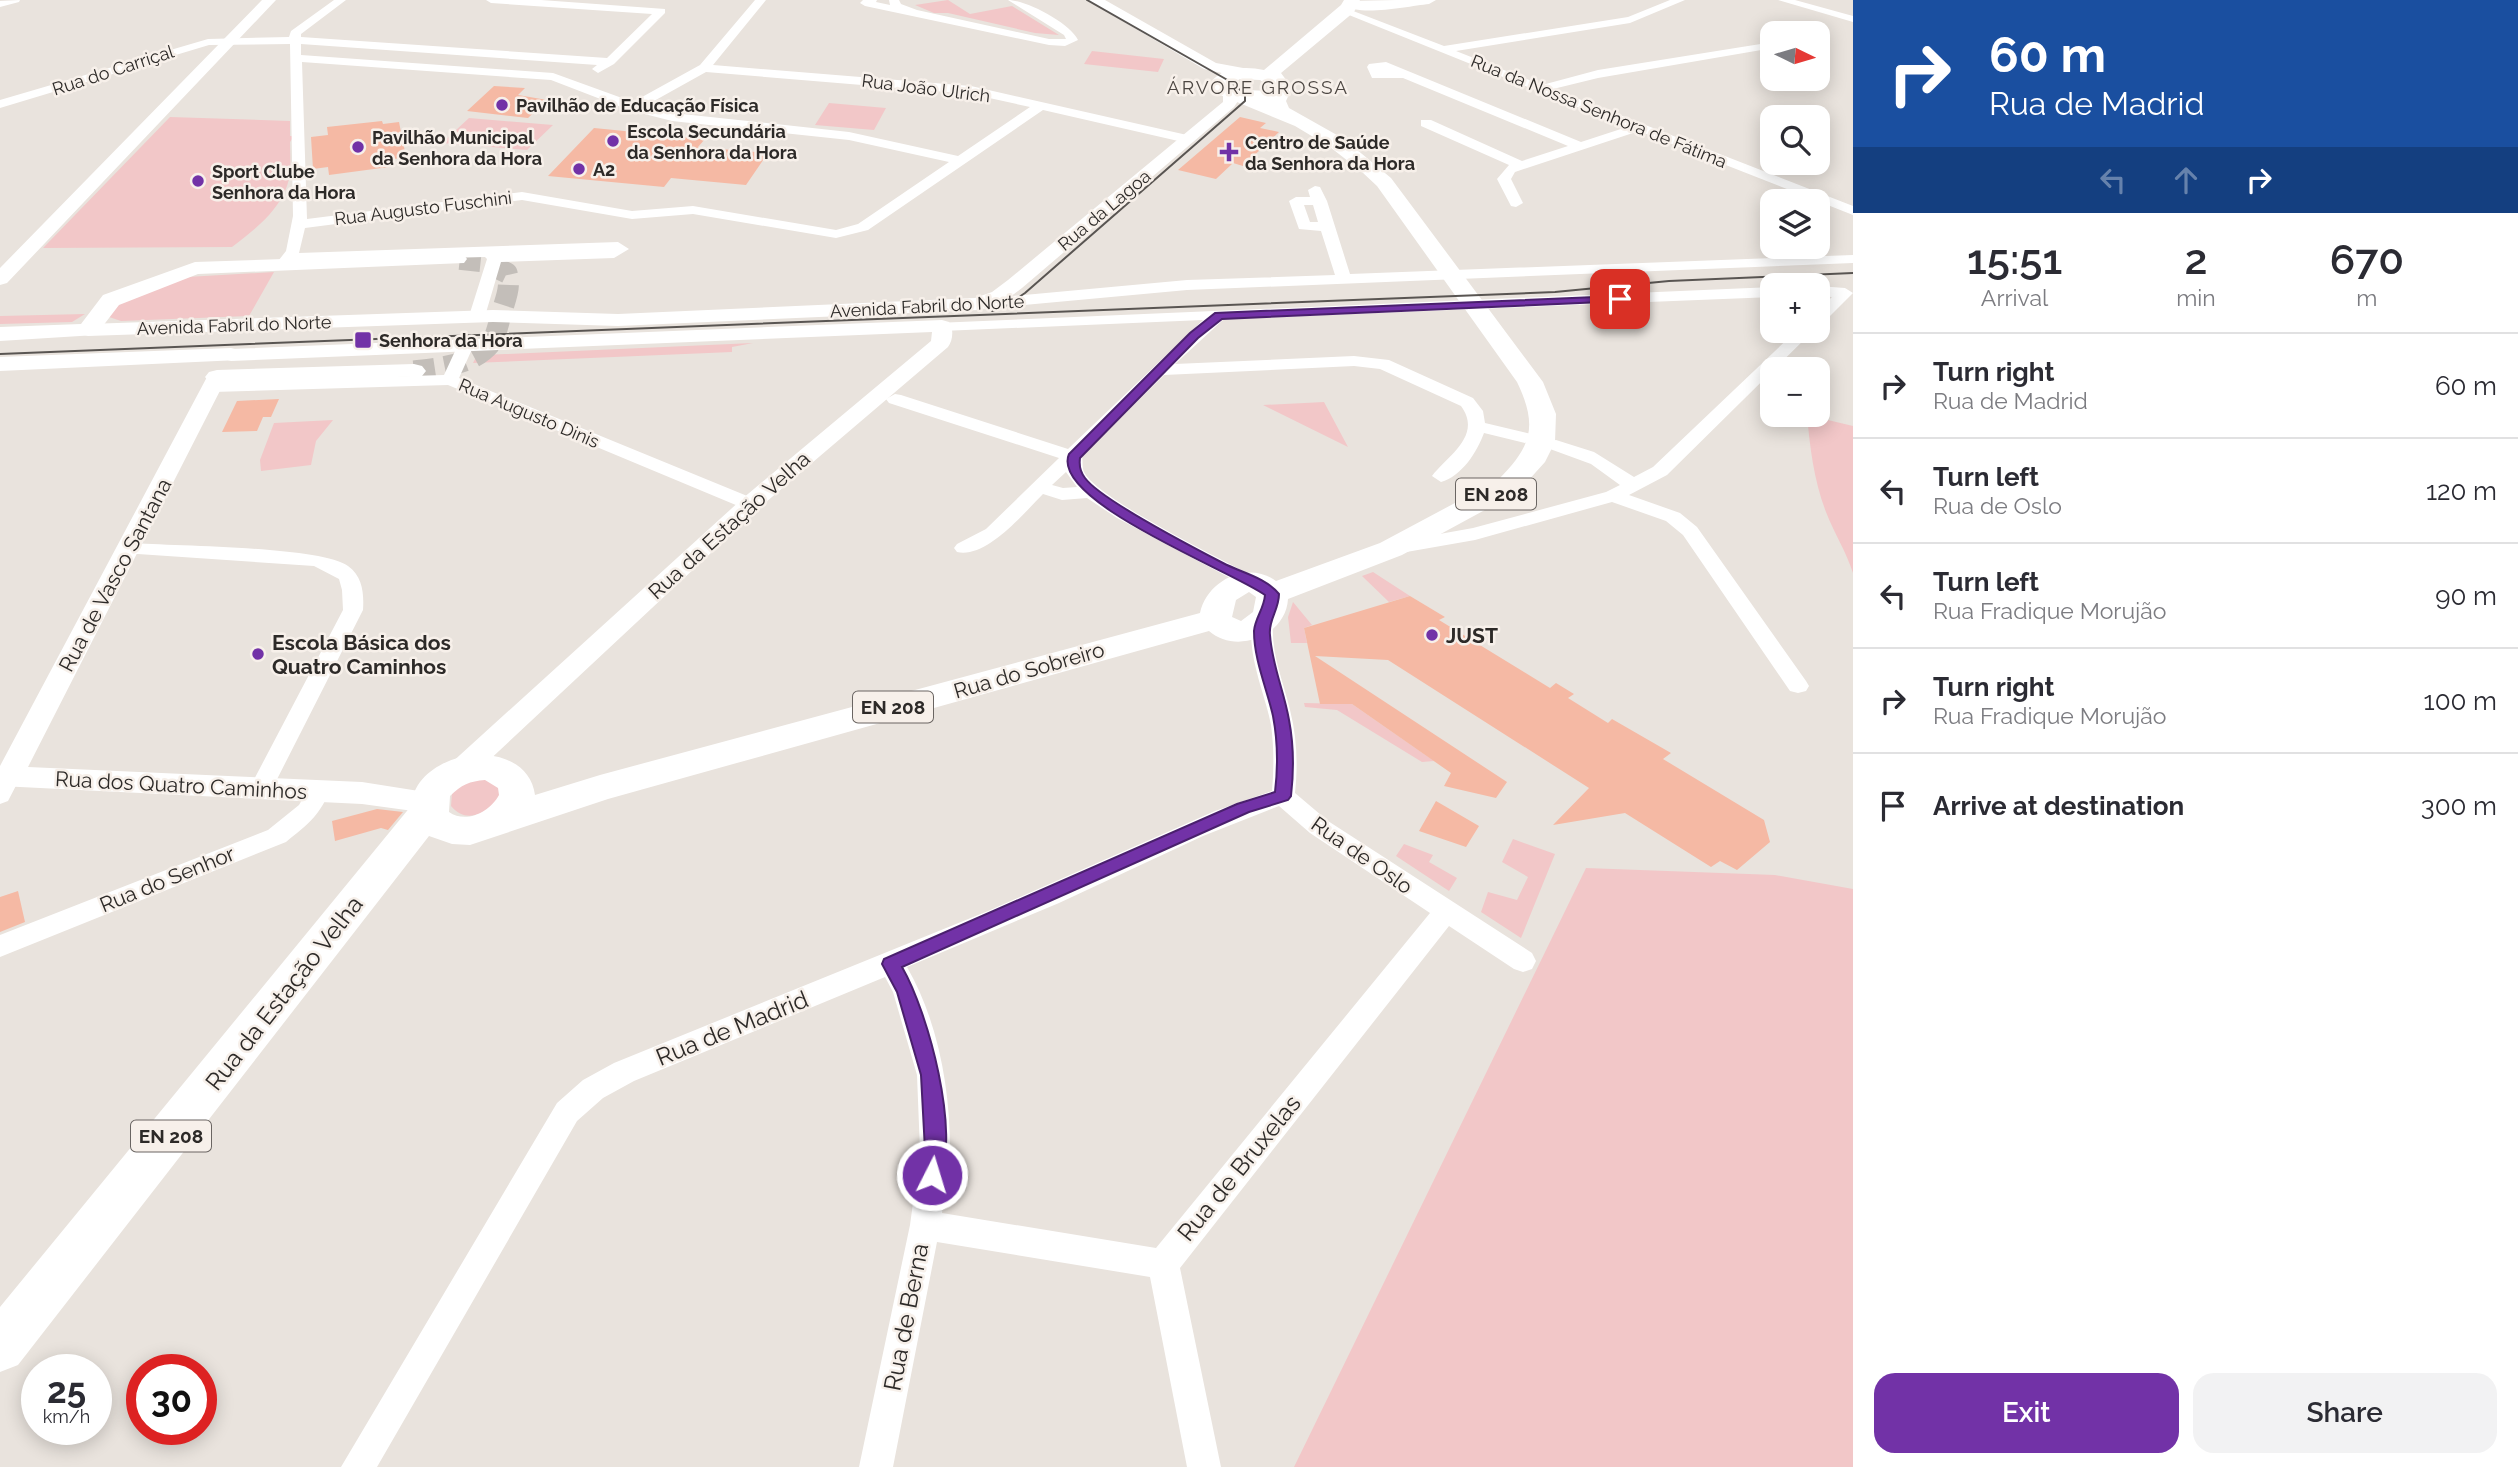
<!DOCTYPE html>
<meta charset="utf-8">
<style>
body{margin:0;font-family:Raleway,sans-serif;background:#f2f2f3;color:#2b2b33;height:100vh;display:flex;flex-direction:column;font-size:26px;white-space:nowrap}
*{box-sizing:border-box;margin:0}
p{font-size:23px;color:#7c7c81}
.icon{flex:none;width:38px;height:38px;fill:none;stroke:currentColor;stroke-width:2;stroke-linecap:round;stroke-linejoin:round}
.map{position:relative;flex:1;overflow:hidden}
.side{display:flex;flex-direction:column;background:#fff;width:665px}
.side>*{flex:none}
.banner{background:#1a4fa0;color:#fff;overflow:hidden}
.needle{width:46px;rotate:95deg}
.buttons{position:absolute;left:1760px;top:21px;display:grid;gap:14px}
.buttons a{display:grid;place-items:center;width:70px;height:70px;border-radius:14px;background:#fff;box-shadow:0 4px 18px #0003;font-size:35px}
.speed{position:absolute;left:21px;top:1354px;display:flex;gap:14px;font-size:35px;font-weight:700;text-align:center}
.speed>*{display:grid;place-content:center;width:91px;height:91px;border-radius:50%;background:#fff;box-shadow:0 4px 18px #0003;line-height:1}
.speed small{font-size:18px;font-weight:400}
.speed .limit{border:10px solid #d22;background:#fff;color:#111}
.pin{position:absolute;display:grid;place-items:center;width:60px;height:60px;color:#fff;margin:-30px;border-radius:14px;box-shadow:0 4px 10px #0006}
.me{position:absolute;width:77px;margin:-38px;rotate:5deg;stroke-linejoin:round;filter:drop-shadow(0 0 5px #0008)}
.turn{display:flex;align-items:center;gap:24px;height:147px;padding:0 21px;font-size:32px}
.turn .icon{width:91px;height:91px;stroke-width:2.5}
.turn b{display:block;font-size:49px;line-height:60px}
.lanes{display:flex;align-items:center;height:66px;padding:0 21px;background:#0003;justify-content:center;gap:35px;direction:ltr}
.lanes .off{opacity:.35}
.eta{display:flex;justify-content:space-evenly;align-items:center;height:119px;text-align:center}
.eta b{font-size:42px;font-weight:600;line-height:49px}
.primary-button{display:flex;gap:14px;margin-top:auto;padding:14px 21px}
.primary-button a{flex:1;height:80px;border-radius:21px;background:#7232a7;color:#fff;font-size:28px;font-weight:600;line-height:80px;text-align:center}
.primary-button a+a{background:#f2f2f3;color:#2b2b33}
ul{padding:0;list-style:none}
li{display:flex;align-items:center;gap:21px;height:105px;padding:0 21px;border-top:2px solid #e1e1e2}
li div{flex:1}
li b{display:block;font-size:26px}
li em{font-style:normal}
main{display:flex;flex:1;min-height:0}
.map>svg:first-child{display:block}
.green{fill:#f2c7c8}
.building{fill:#f5b9a4}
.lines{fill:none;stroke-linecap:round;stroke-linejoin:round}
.secondary-tunnel{stroke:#c3beb9;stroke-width:21;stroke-dasharray:21 10;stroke-linecap:butt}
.minor{fill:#fff;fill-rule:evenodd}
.tertiary{fill:#fff;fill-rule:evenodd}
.secondary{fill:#fff;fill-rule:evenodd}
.primary{fill:#fff;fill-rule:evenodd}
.tram{stroke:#595552;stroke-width:2}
.route{fill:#7232a7;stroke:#4a206d;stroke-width:2}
.poi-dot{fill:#7232a7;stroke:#f7f0ea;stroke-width:2.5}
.labels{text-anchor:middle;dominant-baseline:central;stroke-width:5;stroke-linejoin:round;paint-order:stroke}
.far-street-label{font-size:18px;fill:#2d2a28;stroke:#f7f0ea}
.far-poi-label{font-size:18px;font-weight:bold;fill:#2d2a28;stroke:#f7f0ea;text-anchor:start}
.far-neighbourhood-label{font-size:19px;letter-spacing:2px;fill:#4d4743;stroke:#f7f0ea}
.shield{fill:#f7f0ea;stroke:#6a6562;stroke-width:2}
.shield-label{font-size:19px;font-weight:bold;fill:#2d2a28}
.street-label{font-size:21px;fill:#2d2a28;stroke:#f7f0ea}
.poi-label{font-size:21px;font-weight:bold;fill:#2d2a28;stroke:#f7f0ea;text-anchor:start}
.near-street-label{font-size:24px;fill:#2d2a28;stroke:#f7f0ea}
</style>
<main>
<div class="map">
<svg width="1853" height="1467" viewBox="0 0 1853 1467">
<rect width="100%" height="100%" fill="#e9e3dd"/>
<path class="green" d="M948 0 970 14 1012 6 1059 35 1035 33 948 13H934L915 5Z
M1092 51 1164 59 1158 72 1084 64Z
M829 103 886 108 874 130 815 125Z
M170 117 290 121V136H294L290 142C290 156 292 173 287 186 278 212 253 231 232 247L43 248Z
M469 118 553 125 527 150 442 143Z
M274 272 249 316 121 321 109 317 117 304 187 277Z
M85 314 72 322 0 324V316Z
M753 343 732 347V352L473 363 476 357 484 355Z
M1324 402 1348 447 1263 405Z
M1807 415 1853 426V573C1846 551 1834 533 1826 512 1814 481 1810 448 1807 415Z
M333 420 316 441 311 465 261 471 260 460 274 423Z
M1373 572 1410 596 1389 602 1362 576Z
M1293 602 1312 625 1304 628 1307 643H1291L1288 617Z
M1304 703 1352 704 1434 761 1422 762 1337 710 1305 707Z
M492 777 506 798C488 809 469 827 451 806L452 793 464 781Z
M1513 839 1555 854 1521 938 1481 912 1488 892 1517 900 1528 877 1502 862Z
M1404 844 1433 855 1429 862 1457 878 1449 891 1396 856Z
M1586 868 1775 875 1853 889V1467H1294Z"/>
<path class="building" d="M494 86 525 88 518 95 547 100 528 118 467 111Z
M1240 117 1266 123 1260 128 1279 132 1243 166 1233 163 1216 179 1178 170Z
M382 121 383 124 399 122 406 157 388 160 389 167 329 175 328 167 313 169 311 137 328 135 327 127Z
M594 128 705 139 698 147 768 153 746 185 671 178 664 187 548 176Z
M279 399 271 417H263L257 431 222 432 237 401Z
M1410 596 1445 617 1439 620 1550 688 1556 683 1574 694 1568 698 1608 723 1612 719 1671 753 1663 759 1764 820 1770 842 1737 870 1720 861 1711 867 1625 813 1553 825 1589 788 1388 660 1315 656 1507 782 1496 798 1444 786 1451 773 1352 704H1320L1304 628Z
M1436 801 1479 826 1466 847 1419 831Z
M377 809 403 812 388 830 381 828 335 841 332 821Z
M18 891 25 922 0 932V897Z"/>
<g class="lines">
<path class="secondary-tunnel" d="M414 371C439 368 474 365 491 343 497 334 499 321 502 311 506 298 511 287 507 273L485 262 457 259"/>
<path class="minor" d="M20 0 19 2 0 7V1Z
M334 0H346L301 34V37L607 58 652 14 491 3 486 0H541L665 9V13L614 64 598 73 592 69 597 65 301 44V55L553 73 633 102 700 65 755 0H766L713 65 971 86 1187 135 1194 139 1187 143 1043 110 868 230 836 238 693 214 632 219 522 200 305 228 299 253 618 242 629 249 614 258 501 262 485 316 477 321 469 316 487 259 485 257 292 262 288 268 283 270 275 265 286 251 293 216 290 44 209 45 0 108V100L208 39 289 37 291 31ZM302 62 551 80 629 110 672 121 849 140 949 162 858 224 836 230 693 206 632 211 522 192 307 219ZM706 72 971 94 1030 107 958 156 849 132 673 113 645 106Z
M863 0H877L876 2 890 5 889 0H899L901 4 917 10 1049 39H1066L1064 35 1008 0C1026 0 1070 23 1078 40L1065 46 1049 45 865 6 860 3Z
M1670 0H1685L1630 23 1456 51 1542 85 1598 70 1773 42V48L1598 78 1553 89 1853 206V215L1639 131 1515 172 1511 179 1523 203 1516 207 1511 206 1497 179 1509 165 1421 126V120H1431L1522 161 1568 146 1403 78H1372L1367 67 1369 64 1386 62 1581 142 1627 127 1339 11 1348 9 1444 46 1628 17Z
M1778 0H1795L1853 16V22Z
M1315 186 1320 187 1327 201 1350 274 1853 255V263L1187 290 969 310 961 305 969 300 1187 280 1335 275 1321 231 1299 229 1289 201 1296 197H1310L1308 190ZM1304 205H1313L1318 222H1310Z
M1818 286 1845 288 1853 293 1824 322 1818 324V310L1832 297 1818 296Z
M1773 287V297L1224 319 1175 364 1354 356 1389 360 1473 398 1483 411 1485 423 1531 434 1534 438 1525 443 1484 433C1477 452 1462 476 1441 482L1432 476C1447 456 1483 436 1461 406L1380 369 1354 366 1164 375 1082 456C1083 461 1082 468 1084 472 1097 499 1224 560 1256 578L1259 582 1256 586 1249 588 1117 518 1087 498 1062 500 1043 494C1024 513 986 559 957 552L954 548 957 544 986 529 1059 458 889 403 886 399 895 394 901 395 1068 449 1203 320 942 331 936 329 934 326 936 323ZM1066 472 1077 487 1063 488 1052 485Z
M1796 331H1813L1667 475 1629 495 1680 513 1697 527 1806 681 1809 686 1806 691 1798 693 1790 691 1683 535 1666 521 1612 502 1475 540 1395 554 1388 552 1385 548 1388 544 1395 542 1473 528 1606 492 1620 485 1591 464 1550 449 1547 445 1550 441 1556 440 1594 452 1634 477 1653 467Z
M465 342 473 347 459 378 757 500 759 504 750 510 743 508 448 385 213 392 204 387 213 382 444 375 457 347Z
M130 543C172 546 321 546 348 566 363 577 364 594 363 610L269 795 261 798 253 795 249 789 343 610 342 590 339 579 314 566 123 553 120 549 123 545Z
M1263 616 1270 618 1273 623C1271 654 1283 680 1290 710 1297 737 1298 765 1295 793L1328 821 1532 953 1536 961 1532 969 1523 972 1514 969 1449 926 1180 1268 1221 1467H1187L1150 1277 937 1242 893 1467H859L910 1225 920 1151 917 1075 893 992 885 977 634 1081 603 1098 577 1121 377 1467H341L557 1103 583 1080 614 1063 988 911 1215 811 1272 791C1274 769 1274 747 1271 725 1267 699 1241 641 1256 618ZM1279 806 1310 833 1430 913 1156 1248 942 1213C945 1192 950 1170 950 1149 950 1088 938 1021 907 967L1059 903 1203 836Z
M9 768 17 770 21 776 8 801 0 804V771Z
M318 783 326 786 330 792C316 819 309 823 286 842L0 957V935L268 830 299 805 310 786Z"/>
<path class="tertiary" d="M262 0H276L7 283 0 285V268Z
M1397 0H1436L1429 4C1409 6 1359 17 1344 5L1351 1Z
M1231 88 1236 90 1240 98 1234 107 1022 288 1006 300 978 310 618 326 493 322 88 336 81 334 78 330 81 326 88 324 493 310 618 314 975 298 992 292 1008 280 1223 102V93Z
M942 320 949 322C954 328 953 341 948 347L758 509 469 779 459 782 449 779 445 772 449 765 742 499 931 341 932 332 231 361 224 359 221 355 224 351 231 349Z
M217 371 224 373 227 377 28 767 362 782 438 794 443 802 438 810 428 813 362 804 0 786V766L207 377 210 373Z"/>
<path class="secondary" d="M1087 0H1105L1216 63 1254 70 1256 74 1248 79 1204 69Z
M457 253 464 255 467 259 464 263 198 274 119 305 96 335 0 341V327L81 324 103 295 195 262Z
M231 348 239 350 242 355 239 360 0 371V357Z
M414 364 422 366 426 371 422 376 217 384 209 382 205 377 209 372 217 370Z"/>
<path class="primary" d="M1344 0H1360L1354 12 1281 73 1292 88 1286 101 1289 108 1344 139 1391 178 1543 382 1556 414 1555 442 1545 462 1518 492 1402 555 1288 599C1286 636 1236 655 1209 631L608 799 470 845 452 844 429 836 18 1365 0 1372V1307L411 806C416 747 527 734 535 795L600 775 1200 613C1207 580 1248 560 1276 581L1380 543 1498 480C1532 446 1538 426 1517 382L1377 186 1362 172 1330 147 1295 126 1220 95 1214 92 1210 83C1222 67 1245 66 1264 70L1341 5ZM1240 79 1260 80 1273 89 1272 91 1243 90 1229 85ZM1249 592 1256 597 1253 612 1241 621 1232 617 1236 600ZM485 780 498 788 499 795C490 812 466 824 449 812L450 796C461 785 470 781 485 780Z"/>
<path class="tram" d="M992 311 1006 306 1025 293 1245 101V94L1231 82 1087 0
M0 354 1555 292 1669 281 1853 273"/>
</g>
<path class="route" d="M1620 296 1624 297V301L1222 319 1198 338 1080 458C1079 465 1081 473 1085 478 1100 499 1196 549 1223 563 1242 573 1265 577 1279 594 1279 610 1268 620 1270 635 1272 665 1284 691 1289 720 1294 746 1294 770 1291 796L1288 800 1249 812 902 967C928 1012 961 1133 939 1182L932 1185 924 1182 921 1175 925 1150 921 1075 897 992 882 964 884 959 1237 804 1275 792C1278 767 1278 742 1273 716 1267 689 1254 660 1254 631 1255 618 1264 609 1265 595 1234 572 1049 501 1069 454L1190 333 1215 313Z"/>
<g class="poi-dot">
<circle cx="502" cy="105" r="7"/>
<circle cx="613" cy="141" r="7"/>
<circle cx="358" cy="147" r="7"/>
<path d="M1225.5 141.5h7v7h7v7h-7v7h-7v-7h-7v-7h7z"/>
<circle cx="579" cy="169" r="7"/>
<circle cx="198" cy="181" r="7"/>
<rect x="354" y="331" width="18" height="18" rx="3.5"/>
<circle cx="1432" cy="635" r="7"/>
<circle cx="258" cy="654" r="7"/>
</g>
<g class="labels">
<g class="far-street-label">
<text transform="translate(113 70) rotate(-18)">Rua do Carriçal</text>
<text transform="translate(926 88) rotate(7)">Rua João Ulrich</text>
<text transform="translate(1599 111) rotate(22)">Rua da Nossa Senhora de Fátima</text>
<text transform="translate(423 208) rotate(-7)">Rua Augusto Fuschini</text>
<text transform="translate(1104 210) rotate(-40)">Rua da Lagoa</text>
<text transform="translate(927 306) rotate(-3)">Avenida Fabril do Norte</text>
<text transform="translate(234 325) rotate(-2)">Avenida Fabril do Norte</text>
<text transform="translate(529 413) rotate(23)">Rua Augusto Dinis</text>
</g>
<g class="far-poi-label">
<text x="516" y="105">Pavilhão de Educação Física</text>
<text x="627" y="131">Escola Secundária<tspan x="627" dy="21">da Senhora da Hora</tspan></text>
<text x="372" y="137">Pavilhão Municipal<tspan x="372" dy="21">da Senhora da Hora</tspan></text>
<text x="1245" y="142">Centro de Saúde<tspan x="1245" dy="21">da Senhora da Hora</tspan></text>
<text x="593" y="169">A2</text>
<text x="212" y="171">Sport Clube<tspan x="212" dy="21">Senhora da Hora</tspan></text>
<text x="379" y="340">Senhora da Hora</text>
</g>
<g class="far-neighbourhood-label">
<text x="1258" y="87">ÁRVORE GROSSA</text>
</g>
<g class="shield">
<rect x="1456" y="478.5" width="80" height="31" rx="5"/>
<rect x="853" y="691.5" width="80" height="31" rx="5"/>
<rect x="131" y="1120.5" width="80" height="31" rx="5"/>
</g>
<g class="shield-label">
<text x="1496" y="494">EN 208</text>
<text x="893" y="707">EN 208</text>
<text x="171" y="1136">EN 208</text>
</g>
<g class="street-label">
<text transform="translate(729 525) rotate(-42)">Rua da Estação Velha</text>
<text transform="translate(115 575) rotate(-62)">Rua de Vasco Santana</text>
<text transform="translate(1029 670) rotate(-16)">Rua do Sobreiro</text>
<text transform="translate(181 785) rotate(3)">Rua dos Quatro Caminhos</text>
<text transform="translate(1362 855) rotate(35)">Rua de Oslo</text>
<text transform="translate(167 879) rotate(-22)">Rua do Senhor</text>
</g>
<g class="poi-label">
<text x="1446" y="635">JUST</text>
<text x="272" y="642">Escola Básica dos<tspan x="272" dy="24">Quatro Caminhos</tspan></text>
</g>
<g class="near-street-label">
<text transform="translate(284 993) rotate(-52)">Rua da Estação Velha</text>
<text transform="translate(732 1028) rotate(-22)">Rua de Madrid</text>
<text transform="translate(1239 1168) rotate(-51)">Rua de Bruxelas</text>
<text transform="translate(906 1317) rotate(-79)">Rua de Berna</text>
</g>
</g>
</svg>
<div class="buttons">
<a><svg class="needle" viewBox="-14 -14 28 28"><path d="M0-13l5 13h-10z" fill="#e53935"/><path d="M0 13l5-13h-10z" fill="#7c7c81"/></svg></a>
<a><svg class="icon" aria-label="search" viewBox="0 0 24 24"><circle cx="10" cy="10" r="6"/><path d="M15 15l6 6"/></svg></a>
<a><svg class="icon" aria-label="layers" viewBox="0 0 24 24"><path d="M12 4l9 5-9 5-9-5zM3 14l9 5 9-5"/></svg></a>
<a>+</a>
<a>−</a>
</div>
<div class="speed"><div>25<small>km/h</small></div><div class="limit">30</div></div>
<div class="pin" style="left:1620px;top:299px;background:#d93025"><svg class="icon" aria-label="arrive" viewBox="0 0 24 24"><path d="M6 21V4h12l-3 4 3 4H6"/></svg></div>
<svg class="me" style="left:932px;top:1175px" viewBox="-20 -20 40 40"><circle r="17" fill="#7232a7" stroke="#fff" stroke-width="3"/><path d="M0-11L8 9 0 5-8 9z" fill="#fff"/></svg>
</div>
<section class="side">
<div class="banner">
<div class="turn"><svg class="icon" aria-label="right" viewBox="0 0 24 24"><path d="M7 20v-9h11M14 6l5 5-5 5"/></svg><div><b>60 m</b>Rua de Madrid</div></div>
<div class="lanes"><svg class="icon off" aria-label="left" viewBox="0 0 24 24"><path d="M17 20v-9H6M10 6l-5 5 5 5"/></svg><svg class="icon off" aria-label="ahead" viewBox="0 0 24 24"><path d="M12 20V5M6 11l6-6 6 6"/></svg><svg class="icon" aria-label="right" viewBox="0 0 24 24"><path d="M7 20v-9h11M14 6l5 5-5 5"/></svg></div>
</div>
<div class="eta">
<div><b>15:51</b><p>Arrival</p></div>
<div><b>2</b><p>min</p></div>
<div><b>670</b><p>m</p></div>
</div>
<ul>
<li><svg class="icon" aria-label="right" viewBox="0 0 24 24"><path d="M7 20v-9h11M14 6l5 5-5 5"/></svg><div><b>Turn right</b><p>Rua de Madrid</p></div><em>60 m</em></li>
<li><svg class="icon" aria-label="left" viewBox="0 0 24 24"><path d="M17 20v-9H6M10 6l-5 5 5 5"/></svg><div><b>Turn left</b><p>Rua de Oslo</p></div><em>120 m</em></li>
<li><svg class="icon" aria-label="left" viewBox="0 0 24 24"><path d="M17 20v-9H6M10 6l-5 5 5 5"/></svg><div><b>Turn left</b><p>Rua Fradique Morujão</p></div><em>90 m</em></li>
<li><svg class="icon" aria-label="right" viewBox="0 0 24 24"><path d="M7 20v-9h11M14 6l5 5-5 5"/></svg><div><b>Turn right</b><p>Rua Fradique Morujão</p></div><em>100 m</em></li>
<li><svg class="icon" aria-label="arrive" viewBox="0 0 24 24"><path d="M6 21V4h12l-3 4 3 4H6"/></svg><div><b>Arrive at destination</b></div><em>300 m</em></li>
</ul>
<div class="primary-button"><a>Exit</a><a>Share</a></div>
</section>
</main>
